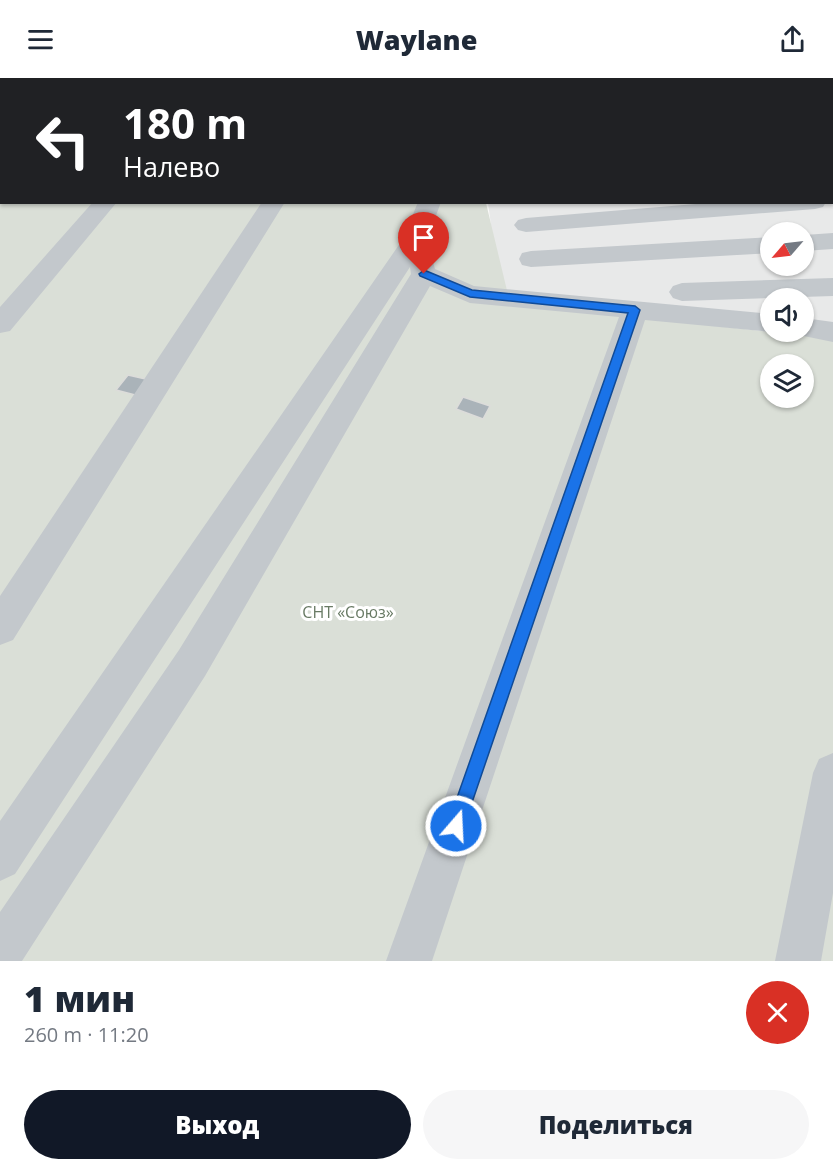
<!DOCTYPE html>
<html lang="ru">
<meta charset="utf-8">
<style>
body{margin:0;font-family:"Open Sans",sans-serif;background:#f6f6f7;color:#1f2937;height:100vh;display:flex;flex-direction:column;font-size:22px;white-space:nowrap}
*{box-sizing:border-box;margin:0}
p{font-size:20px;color:#747a83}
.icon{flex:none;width:33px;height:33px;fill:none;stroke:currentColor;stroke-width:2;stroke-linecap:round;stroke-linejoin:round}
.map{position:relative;height:883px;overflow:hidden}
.drawer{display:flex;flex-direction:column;background:#fff;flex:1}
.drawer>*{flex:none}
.banner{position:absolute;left:0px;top:0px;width:834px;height:126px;box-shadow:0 2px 4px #0004;background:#202124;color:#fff;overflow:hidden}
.needle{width:39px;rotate:242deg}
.tools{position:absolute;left:760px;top:144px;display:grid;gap:12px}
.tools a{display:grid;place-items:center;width:54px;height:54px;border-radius:50%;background:#fff;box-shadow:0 2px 4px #0004;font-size:30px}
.pin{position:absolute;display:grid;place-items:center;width:51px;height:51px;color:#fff;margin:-62px -26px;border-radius:50% 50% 50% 0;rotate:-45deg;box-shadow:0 0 6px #0007}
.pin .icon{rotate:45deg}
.me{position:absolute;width:66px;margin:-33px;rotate:19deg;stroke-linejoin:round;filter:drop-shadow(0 0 4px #0008)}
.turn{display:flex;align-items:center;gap:21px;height:126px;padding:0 24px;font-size:27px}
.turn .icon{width:78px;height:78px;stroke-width:2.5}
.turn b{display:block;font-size:42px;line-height:51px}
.round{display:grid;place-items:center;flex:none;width:63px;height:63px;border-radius:32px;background:#f6f6f7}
.headline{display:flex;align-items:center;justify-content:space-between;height:102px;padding:0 24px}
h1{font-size:36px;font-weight:800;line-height:45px}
.button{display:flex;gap:12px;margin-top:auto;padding:12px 24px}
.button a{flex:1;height:69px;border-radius:36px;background:#111827;color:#fff;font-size:24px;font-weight:800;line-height:69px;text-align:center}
.button a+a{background:#f6f6f7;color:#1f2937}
header{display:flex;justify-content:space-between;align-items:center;height:78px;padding:0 24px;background:#fff;font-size:27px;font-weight:800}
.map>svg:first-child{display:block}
.built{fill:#e8e9e9;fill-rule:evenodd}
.green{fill:#dadfd7;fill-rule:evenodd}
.building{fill:#aab3b9;stroke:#dcdcda;stroke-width:1.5}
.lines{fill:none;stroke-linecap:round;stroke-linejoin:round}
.minor{fill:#c3c8cc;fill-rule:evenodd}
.route{fill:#1a73e8;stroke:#114b97;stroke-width:1.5}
.labels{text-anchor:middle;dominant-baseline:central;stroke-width:6;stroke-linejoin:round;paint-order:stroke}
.park-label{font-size:16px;fill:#687a64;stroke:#fff}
</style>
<header><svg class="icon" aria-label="menu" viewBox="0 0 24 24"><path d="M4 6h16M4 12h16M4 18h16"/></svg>Waylane<svg class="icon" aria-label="share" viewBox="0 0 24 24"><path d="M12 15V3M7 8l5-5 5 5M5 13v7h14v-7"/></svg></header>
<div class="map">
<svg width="833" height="883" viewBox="0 0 833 883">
<rect width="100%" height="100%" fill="#fafaf8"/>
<path class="built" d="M470 0H804L806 1 470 2Z
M833 29V246L804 244V220H771V242L500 213 488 125 832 124ZM771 154H804V188H771Z"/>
<path class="green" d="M0 0H460L2 2V124L486 125 510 225 771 254 833 252V883H0ZM771 286H804V320H771Z"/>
<path class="building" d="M128 297 150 302 139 318 116 312Z
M463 319 490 328 483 341 456 331Z"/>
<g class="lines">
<path class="minor" d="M58 0H78L57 2Z
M202 0H222L201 2Z
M344 0H364L344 2Z
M381 0H401V2H382Z
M495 0H515V2H496Z
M550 0H570V2H551Z
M672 0H692L693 2H673Z
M728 0H748V2H729Z
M778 0H798L799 2H779Z
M832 32H833V44H832Z
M0 55H2L0 69Z
M832 83H833V97H832Z
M93 124H117L10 253 0 255V229Z
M262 124H285L13 562 0 567V518Z
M418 124H441L427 162 435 191 474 208 771 236V254H774H771L645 242 432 883H386L619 239 470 225 430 208 205 598 22 883H0V834L179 572 411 196 410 189 15 796 0 803V743L403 161Z
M720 124H826L823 129 815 131 526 154 518 152 514 147 518 142 526 140Z
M833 155V171L804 173V157Z
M771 159V175L531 189 522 187 519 181 522 175 531 173Z
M833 200V218L682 223 673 220 669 214 673 208 682 205Z
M804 240 833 244V264L794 256 793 254H804Z
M833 675V815L821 883H775L813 695 819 681Z"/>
</g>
<path class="route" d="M424 192 472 212 635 228 640 232 464 748 462 755 456 757 449 755 447 748 628 235 470 219 420 198 419 196Z"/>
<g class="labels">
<g class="park-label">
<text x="348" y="534">СНТ «Союз»</text>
</g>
</g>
</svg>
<div class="tools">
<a><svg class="needle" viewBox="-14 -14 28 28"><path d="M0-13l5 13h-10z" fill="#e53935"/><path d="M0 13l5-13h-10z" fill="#747a83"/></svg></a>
<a><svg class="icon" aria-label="sound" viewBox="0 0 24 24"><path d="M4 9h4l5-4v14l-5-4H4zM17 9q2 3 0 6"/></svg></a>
<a><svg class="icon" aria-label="layers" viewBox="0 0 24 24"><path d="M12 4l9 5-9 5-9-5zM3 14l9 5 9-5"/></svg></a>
</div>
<div class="pin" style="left:424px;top:196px;background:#d93025"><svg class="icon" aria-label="arrive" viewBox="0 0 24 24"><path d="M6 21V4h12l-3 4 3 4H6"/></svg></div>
<svg class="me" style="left:456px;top:748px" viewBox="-20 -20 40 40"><circle r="17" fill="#1a73e8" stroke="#fff" stroke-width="3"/><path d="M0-11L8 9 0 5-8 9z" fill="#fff"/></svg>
<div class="banner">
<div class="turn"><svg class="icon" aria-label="left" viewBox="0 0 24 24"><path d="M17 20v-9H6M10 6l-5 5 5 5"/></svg><div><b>180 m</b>Налево</div></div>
</div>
</div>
<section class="drawer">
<div class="headline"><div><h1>1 мин</h1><p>260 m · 11:20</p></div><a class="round" style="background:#d93025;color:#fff"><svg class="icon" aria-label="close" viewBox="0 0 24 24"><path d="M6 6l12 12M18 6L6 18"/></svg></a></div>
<div class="button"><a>Выход</a><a>Поделиться</a></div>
</section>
